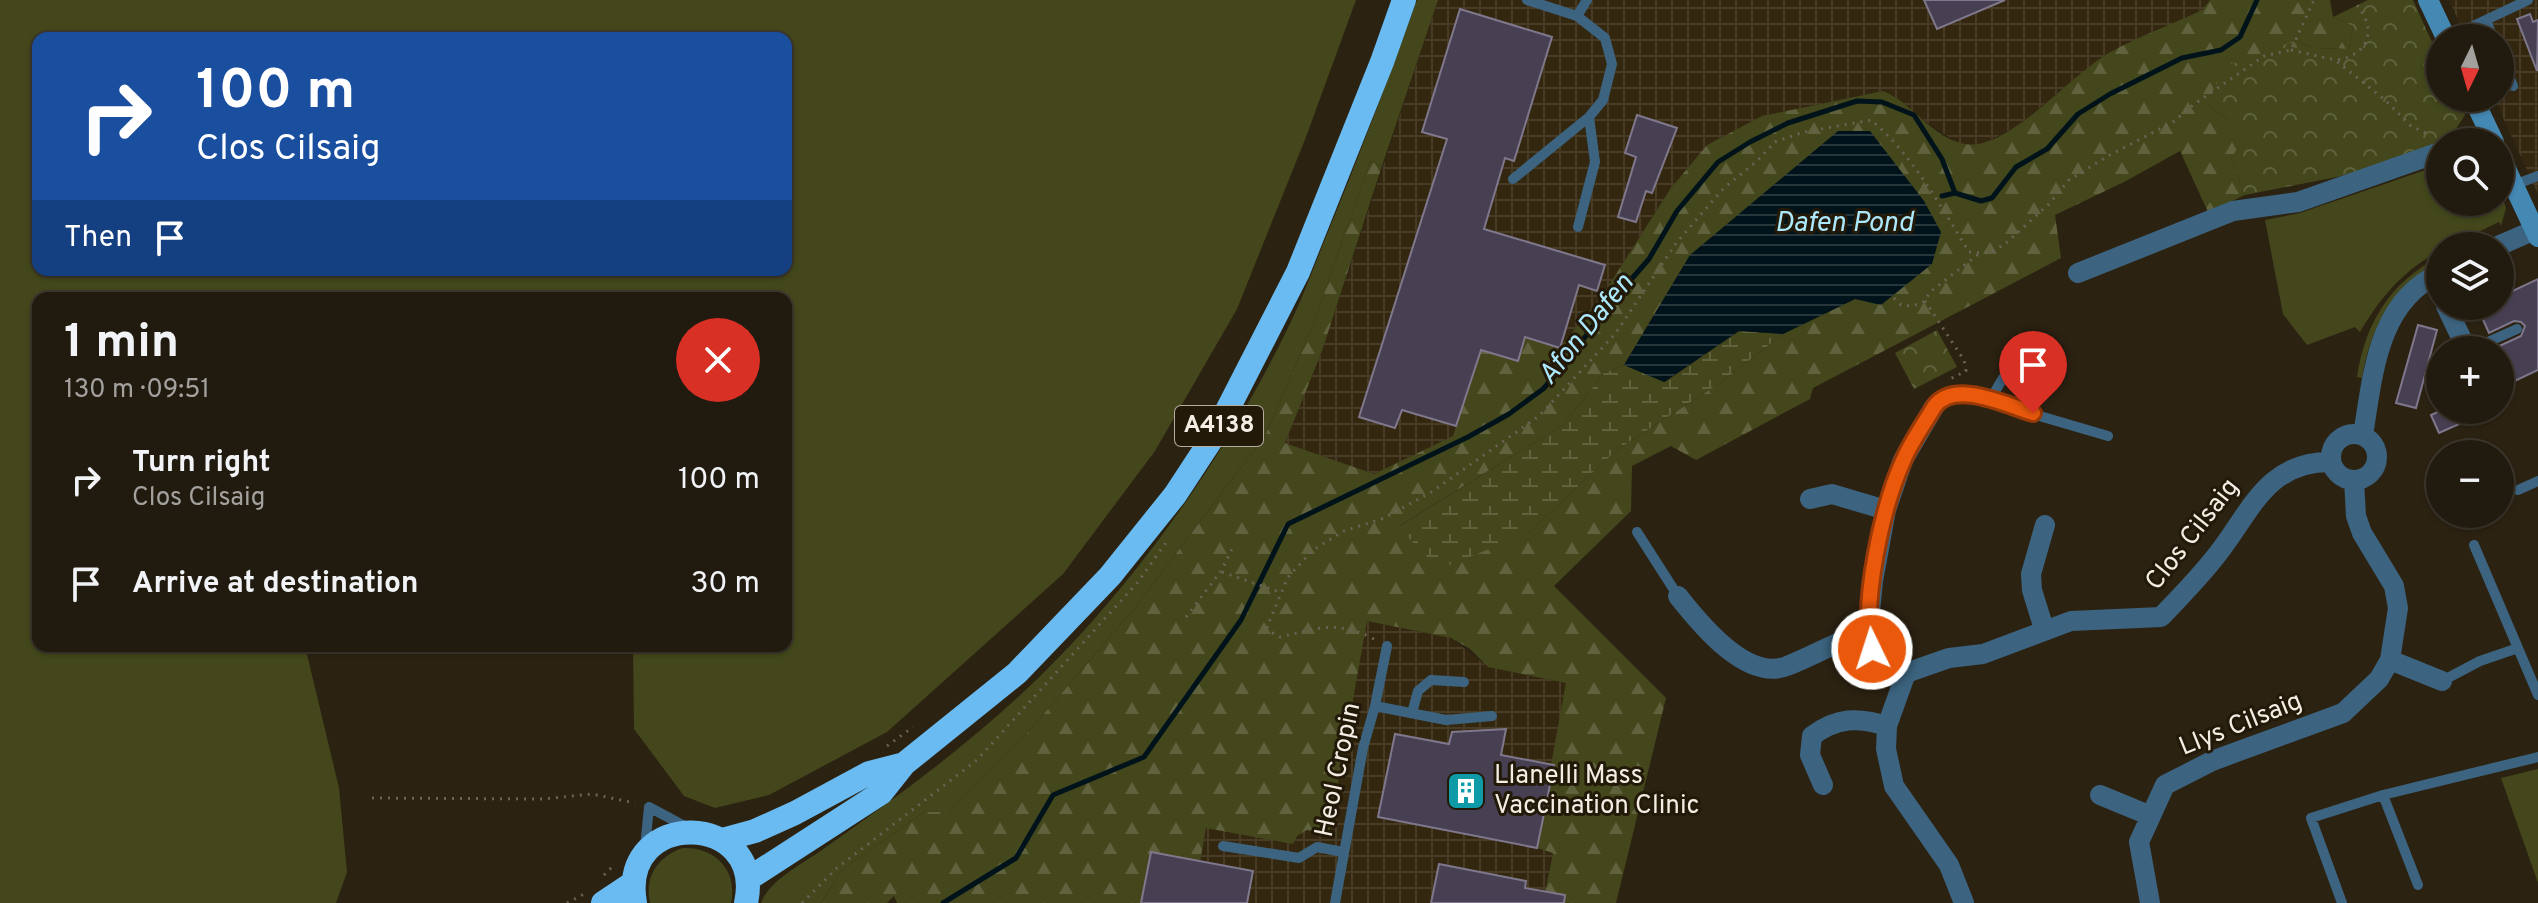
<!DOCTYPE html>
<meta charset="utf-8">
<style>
body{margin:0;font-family:Overpass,sans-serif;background:#2d271c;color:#f1f3f6;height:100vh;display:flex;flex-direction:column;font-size:30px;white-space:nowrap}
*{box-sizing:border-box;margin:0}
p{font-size:26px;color:#a2a19e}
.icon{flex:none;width:44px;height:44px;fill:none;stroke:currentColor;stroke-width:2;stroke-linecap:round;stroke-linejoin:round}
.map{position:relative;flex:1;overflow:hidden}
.details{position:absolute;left:32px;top:292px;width:760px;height:360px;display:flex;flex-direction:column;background:#211a0e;border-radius:16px;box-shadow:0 2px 6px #0004,0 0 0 2px #3e382e}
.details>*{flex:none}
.banner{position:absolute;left:32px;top:32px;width:760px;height:244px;border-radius:16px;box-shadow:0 2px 6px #0004,0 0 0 2px #3e382e;background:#1a4fa0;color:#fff;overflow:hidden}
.needle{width:52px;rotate:185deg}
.controls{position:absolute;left:2426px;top:24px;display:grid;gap:16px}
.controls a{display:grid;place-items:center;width:88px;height:88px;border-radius:50%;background:#211a0e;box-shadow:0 2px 6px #0004,0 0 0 2px #3e382e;font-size:40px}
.pin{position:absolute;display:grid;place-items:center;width:68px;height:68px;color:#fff;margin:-82px -34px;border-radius:50% 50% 50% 0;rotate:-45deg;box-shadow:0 0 8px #0007}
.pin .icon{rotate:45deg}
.me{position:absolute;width:88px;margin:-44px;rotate:356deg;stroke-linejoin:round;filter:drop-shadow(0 0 6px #0008)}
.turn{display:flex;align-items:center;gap:28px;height:168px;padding:0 32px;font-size:36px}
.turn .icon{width:104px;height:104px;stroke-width:2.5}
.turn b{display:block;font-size:56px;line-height:68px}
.then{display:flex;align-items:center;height:76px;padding:0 32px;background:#0003;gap:16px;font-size:30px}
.round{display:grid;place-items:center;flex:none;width:84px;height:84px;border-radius:42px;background:#2d271c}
.overview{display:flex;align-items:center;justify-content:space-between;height:136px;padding:0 32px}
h1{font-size:48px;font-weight:700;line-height:60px}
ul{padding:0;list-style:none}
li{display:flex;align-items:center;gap:24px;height:104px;padding:0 32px}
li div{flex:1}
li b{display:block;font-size:30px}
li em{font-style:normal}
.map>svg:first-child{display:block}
.industrial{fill:url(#industrial-grid)}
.grass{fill:#43471b;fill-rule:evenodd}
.forest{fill:url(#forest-firs);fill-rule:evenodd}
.wetland{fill:url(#wetland-marsh)}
.park{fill:url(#park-crowns)}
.water{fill:url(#water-rules)}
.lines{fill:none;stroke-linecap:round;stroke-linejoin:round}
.stream{stroke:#00131a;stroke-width:5}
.building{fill:#474052;stroke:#7f788c;stroke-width:2}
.path{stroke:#6b6254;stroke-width:3;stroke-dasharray:2 6;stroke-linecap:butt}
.lane{stroke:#3c6480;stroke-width:10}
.street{stroke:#3c6480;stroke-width:20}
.secondary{stroke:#4488b4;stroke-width:20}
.highway{stroke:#69bbf2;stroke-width:24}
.route-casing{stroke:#983908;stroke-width:20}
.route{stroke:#ea580c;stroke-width:14}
.labels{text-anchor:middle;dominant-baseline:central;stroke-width:6;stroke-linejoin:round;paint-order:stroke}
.shield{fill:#231909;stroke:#b5ada2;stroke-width:2}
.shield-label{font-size:24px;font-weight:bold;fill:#f4ede3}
.street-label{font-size:26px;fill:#f4ede3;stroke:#231909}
.poi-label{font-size:26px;fill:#f4ede3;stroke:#231909;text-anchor:start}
.water-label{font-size:28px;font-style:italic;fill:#ace8fc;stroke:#231909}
</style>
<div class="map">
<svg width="2538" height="903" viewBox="0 0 2538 903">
<defs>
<pattern id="industrial-grid" width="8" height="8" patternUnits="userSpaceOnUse" patternTransform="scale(2)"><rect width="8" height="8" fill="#342710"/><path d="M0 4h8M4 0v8" fill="none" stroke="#483c27"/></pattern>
<pattern id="forest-firs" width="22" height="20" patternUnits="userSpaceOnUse" patternTransform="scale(2)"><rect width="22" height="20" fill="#43471b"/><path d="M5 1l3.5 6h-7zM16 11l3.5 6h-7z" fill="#5f623c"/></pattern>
<pattern id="wetland-marsh" width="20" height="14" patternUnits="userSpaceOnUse" patternTransform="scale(2)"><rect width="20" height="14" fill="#43471b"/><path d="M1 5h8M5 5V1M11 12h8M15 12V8" fill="none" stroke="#5f623c"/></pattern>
<pattern id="park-crowns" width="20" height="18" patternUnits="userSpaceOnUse" patternTransform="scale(2)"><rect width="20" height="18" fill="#43471b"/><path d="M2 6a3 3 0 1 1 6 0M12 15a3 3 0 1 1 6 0" fill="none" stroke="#5f623c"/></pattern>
<pattern id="water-rules" width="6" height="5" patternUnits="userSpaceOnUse" patternTransform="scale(2)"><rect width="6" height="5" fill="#00131a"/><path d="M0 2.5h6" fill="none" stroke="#26363b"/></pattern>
</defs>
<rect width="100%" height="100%" fill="#2c2212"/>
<path class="industrial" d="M1438 0H2210L2202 10 2105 55 2017 126 1979 146 1961 144 1939 131 1883 91 1762 116 1707 145 1671 188 1604 293 1560 347 1518 361 1481 350 1453 436 1374 474 1285 443 1322 351Z
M2449 0H2538V194L2494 98H2500V38H2466Z
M1366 621 1451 638 1488 667 1566 683 1538 849 1553 852 1543 903H1141L1151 852 1206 827 1293 844 1297 836 1307 830 1329 833Z"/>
<path class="grass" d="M0 0H1356L1306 137 1237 309 1155 451 1063 574 887 732 769 795 715 808 684 796 634 729 633 646H786V298H38V646H305L339 788 347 872 336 903H0ZM786 38V270H38V38Z
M1417 0H1438L1382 166 1370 161 1315 320 1265 436 1134 609 1024 737 949 812H924L842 870 821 903H761C769 881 800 865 819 852 906 791 988 731 1062 654 1152 560 1228 449 1286 332 1301 302 1313 269 1326 237 1358 159 1388 80 1417 0Z
M2440 165V202H2500V189L2506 208 2501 226 2499 222 2449 246H2440V251C2404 269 2380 298 2360 332L2355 327 2307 345 2283 314 2265 220 2300 213Z
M2440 257V263C2393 284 2370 329 2362 378L2357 377C2365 324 2390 281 2440 257Z
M2538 769V883L2501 778Z
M683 848C716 847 738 871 731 903H650C644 877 658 856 683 848Z"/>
<path class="forest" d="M2210 0H2330L2333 17 2353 26 2349 49 2315 48 2294 41 2207 104 2229 121 2245 139 2231 158 2245 195 2208 212 2180 151 2124 182 2055 215 2061 258 1813 388 1810 399 1696 460 1671 446 1632 466 1631 511 1554 586 1666 698 1616 903H1543L1553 853 1537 848 1554 766 1551 765 1566 683 1488 667 1470 649 1451 638 1367 621 1329 834 1307 830 1297 836 1293 844 1206 828 1200 862 1151 853 1141 903H897L894 896 887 903H821L842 870 924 812H949L1024 737 1134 609 1265 436 1315 320 1370 161 1382 166 1322 351 1285 443 1374 474 1453 436 1481 350 1518 361 1525 337 1560 347 1604 293 1671 188 1707 145 1762 116 1883 91C1913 103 1932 138 1965 144 2006 152 2071 75 2107 54 2137 37 2171 25 2202 10ZM1690 255 1855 299 1783 334 1720 383 1618 449 1527 534 1399 526 1564 424 1604 373 1624 365Z"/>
<path class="wetland" d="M1739 331 1783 334 1720 383 1618 449 1527 534 1439 569 1398 527 1564 424 1604 373 1624 365 1665 382Z"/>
<path class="park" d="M2368 0H2413L2440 60V98H2457L2465 115 2448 141 2440 142V144L2372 170 2245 195 2231 158 2244 139 2229 121 2207 104 2223 67 2294 41 2315 48 2349 49 2353 26 2333 17Z
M1937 330 1957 367 1914 389 1895 353Z"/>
<path class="water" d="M1838 131H1870L1924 201 1941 232 1932 264 1881 305 1855 299 1783 334 1739 331 1664 382 1624 365 1690 255Z"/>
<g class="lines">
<path class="stream" d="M1955 193 1981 201 1992 198 2016 167 2047 149 2078 114 2110 94 2182 58 2221 50 2240 37 2257 0
M1942 196 1955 193
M943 903 1016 858 1053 795 1144 757 1241 620 1288 524 1468 437 1509 414 1543 389 1566 363 1607 307 1649 259 1677 211 1718 162 1750 142 1788 123 1857 101 1882 102 1914 115 1942 159 1955 193"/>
</g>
<path class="building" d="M1924 0H2005L1937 29Z
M1460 9 1552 37 1514 161 1505 158 1484 229 1605 265 1597 291 1579 285 1560 348 1525 337 1518 361 1481 350 1456 426 1402 410 1395 428 1359 417 1447 139 1422 132Z
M2530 14 2533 22 2538 20 2537 71 2517 19Z
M1637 115 1677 128 1652 193 1646 191 1636 222 1618 217 1636 157 1625 153Z
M2538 279V370L2500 388V350L2495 348 2521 336 2525 326 2521 322 2514 321 2489 333 2477 306H2500V297Z
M2418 325 2437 330 2416 408 2396 403Z
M2442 410H2491L2439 433 2431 415Z
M1506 729 1501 755 1554 765 1537 848 1378 817 1395 734 1449 744 1452 732Z
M1151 852 1253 871 1247 903H1141Z
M1439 864 1526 881 1525 888 1565 895 1564 903H1431Z"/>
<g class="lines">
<path class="path" d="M2291 50 2335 60 2385 100 2411 126 2430 135
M2338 60C2372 53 2377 26 2354 2
M1894 298 1901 305 1913 306 1925 301 1930 292 1980 253
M1925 301 1964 360 1966 371 1950 379
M1222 572 1282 593
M1186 617 1221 571 1232 549
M1374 639C1336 620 1318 628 1280 637L1271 632 1267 627 1288 577 1313 550 1344 531 1384 518 1433 491 1539 416 1615 334 1677 242 1724 188 1757 161 1775 142 1804 132 1871 120C1911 153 1942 208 1969 252L1990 253 2005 244 2049 204 2069 180 2108 156 2173 122 2193 105 2264 56 2291 50 2314 0
M887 746 913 727
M372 798 543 799 592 794 635 803
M604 875 615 864
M567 903 584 894
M802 903 837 868 977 760 1138 582 1167 541"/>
<path class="lane" d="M1577 16 1587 0
M2486 20 2493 38
M2448 38 2528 0
M2500 54 2513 86
M1513 179 1589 117 1603 100 1612 64 1605 38 1577 16 1527 0
M2514 185 2538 176
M1578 227 1595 162 1589 117
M2470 350 2517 329
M1990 400 2003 378 2056 349
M1934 407 1938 400 1958 392 2108 436
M2518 490 2538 481
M1637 532 1678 596
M2474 545 2538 695
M2442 681 2480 661 2518 648
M1375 706 1446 720 1492 716
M1412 713 1418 691 1431 680 1464 682
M1223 846 1299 858 1317 847 1343 852
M645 847 649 807 688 828
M2418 885 2383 795 2538 757
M1335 903 1363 748 1375 706 1387 646
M2342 903 2311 818 2383 795"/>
<path class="street" d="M2469 142 2490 135
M2498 246 2535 230
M2078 273 2233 211 2298 202 2440 152
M2446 306 2467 350
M2331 457a23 23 0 1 1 46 0a23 23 0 1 1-46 0Z
M2363 435C2373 375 2377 302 2440 273
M1810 499 1832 494 1886 510 1873 581 1868 632
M1886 510 1903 460 1934 407
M1678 596C1700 624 1747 682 1787 666 1815 655 1839 640 1868 632L1872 649 1892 672 1906 673 1949 658 1983 654 2071 621 2161 617C2178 599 2196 581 2212 561 2249 518 2263 461 2331 462
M2044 629 2032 590 2031 574 2045 525
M2390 660 2442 681
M1906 673 1887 726 1886 749 1894 786 1949 865 1964 903
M1823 785 1810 755 1812 736C1837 717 1858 717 1887 726
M2100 795 2151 816
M2150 903 2139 842 2165 785 2212 761 2343 713 2379 679 2390 660 2398 608 2394 586 2362 533 2356 516 2354 480"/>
<path class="secondary" d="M2428 0 2446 38
M2473 98 2494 142
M2500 156 2538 237"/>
<path class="highway" d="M722 840 755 831 795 813 869 773 904 764
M748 879 881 793 904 764 1017 673 1110 576 1175 495 1215 434 1298 272 1382 62 1404 0
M603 903 633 883
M635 903C618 807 766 811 746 903"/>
</g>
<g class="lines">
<g class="route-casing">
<path id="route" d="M1872 649C1861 602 1883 505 1903 461 1911 442 1924 424 1934 407 1954 379 2006 405 2033 413"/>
</g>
<use href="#route" class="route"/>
</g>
<defs>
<g id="building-square" transform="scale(2)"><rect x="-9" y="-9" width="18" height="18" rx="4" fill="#0f9aa8" stroke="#231909"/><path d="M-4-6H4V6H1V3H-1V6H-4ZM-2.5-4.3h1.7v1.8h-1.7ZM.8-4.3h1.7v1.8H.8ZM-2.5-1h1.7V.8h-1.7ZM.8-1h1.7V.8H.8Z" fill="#fff"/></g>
</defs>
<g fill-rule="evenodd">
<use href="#building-square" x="1466" y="791"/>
</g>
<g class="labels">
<rect class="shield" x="1175" y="406" width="88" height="40" rx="6"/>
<g class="shield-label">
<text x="1219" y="426">A4138</text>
</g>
<g class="street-label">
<text transform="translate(2193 535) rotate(-52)">Clos Cilsaig</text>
<text transform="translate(2241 725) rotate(-22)">Llys Cilsaig</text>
<text transform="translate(1339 770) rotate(-78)">Heol Cropin</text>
</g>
<g class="poi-label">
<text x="1494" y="776">Llanelli Mass<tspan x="1494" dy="30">Vaccination Clinic</tspan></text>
</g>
<g class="water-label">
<text x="1844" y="224">Dafen Pond</text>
<text transform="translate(1587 330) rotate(-51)">Afon Dafen</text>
</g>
</g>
</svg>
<div class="controls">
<a><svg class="needle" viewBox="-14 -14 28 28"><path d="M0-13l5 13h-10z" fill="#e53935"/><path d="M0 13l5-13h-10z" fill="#a2a19e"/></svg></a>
<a><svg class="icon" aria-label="search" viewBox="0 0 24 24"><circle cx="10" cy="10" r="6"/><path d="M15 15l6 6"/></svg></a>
<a><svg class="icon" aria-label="layers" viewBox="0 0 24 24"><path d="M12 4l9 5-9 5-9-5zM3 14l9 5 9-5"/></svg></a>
<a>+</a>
<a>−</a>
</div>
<div class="pin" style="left:2033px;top:413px;background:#d93025"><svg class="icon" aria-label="arrive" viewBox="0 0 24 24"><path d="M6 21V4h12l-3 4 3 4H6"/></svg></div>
<svg class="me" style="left:1872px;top:649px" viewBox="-20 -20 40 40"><circle r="17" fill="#ea580c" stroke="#fff" stroke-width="3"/><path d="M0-11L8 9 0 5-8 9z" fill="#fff"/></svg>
<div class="banner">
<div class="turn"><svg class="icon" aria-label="right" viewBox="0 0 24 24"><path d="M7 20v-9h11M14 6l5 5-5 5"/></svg><div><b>100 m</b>Clos Cilsaig</div></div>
<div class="then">Then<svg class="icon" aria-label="arrive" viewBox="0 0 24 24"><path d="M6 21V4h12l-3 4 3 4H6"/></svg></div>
</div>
<section class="details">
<div class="overview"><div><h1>1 min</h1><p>130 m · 09:51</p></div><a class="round" style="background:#d93025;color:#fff"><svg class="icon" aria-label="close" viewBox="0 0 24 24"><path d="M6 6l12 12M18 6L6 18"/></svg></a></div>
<ul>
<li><svg class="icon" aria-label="right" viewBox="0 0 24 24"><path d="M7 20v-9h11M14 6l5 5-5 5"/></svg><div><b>Turn right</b><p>Clos Cilsaig</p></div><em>100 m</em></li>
<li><svg class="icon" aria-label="arrive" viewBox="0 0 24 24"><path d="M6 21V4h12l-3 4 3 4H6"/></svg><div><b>Arrive at destination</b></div><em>30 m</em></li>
</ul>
</section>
</div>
